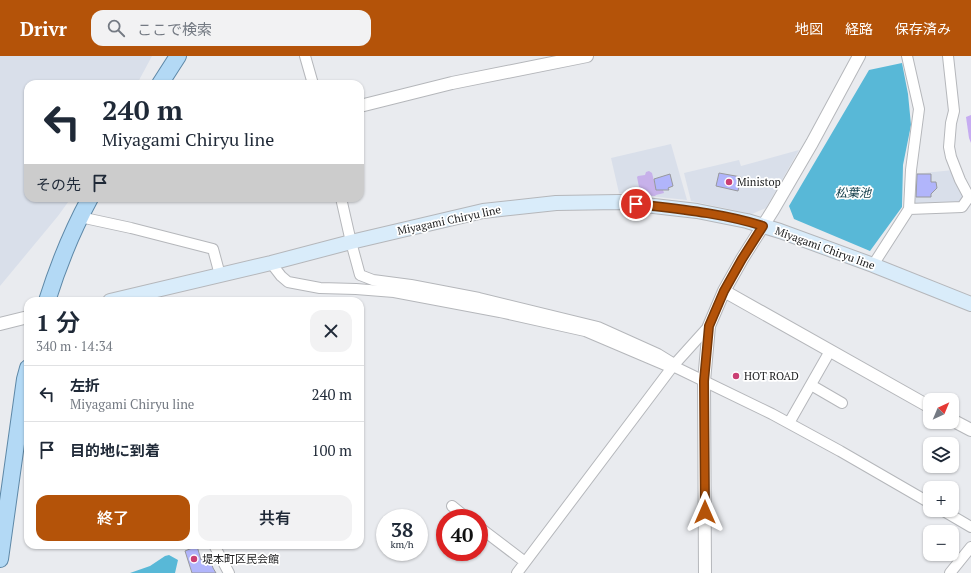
<!DOCTYPE html>
<html lang="ja">
<meta charset="utf-8">
<style>
body{margin:0;font-family:"PT Serif","Noto Sans JP",serif;background:#f2f2f3;color:#1f2937;height:100vh;display:flex;flex-direction:column;font-size:15px;white-space:nowrap}
*{box-sizing:border-box;margin:0}
p{font-size:13px;color:#747a83}
.icon{flex:none;width:22px;height:22px;fill:none;stroke:currentColor;stroke-width:2;stroke-linecap:round;stroke-linejoin:round}
.map{position:relative;flex:1;overflow:hidden}
.side{position:absolute;left:24px;top:241px;width:340px;height:252px;display:flex;flex-direction:column;background:#fff;border-radius:12px;box-shadow:0 1px 3px #0004}
.side>*{flex:none}
.top-card{position:absolute;left:24px;top:24px;width:340px;height:122px;border-radius:12px;box-shadow:0 1px 3px #0004;background:#fff;color:#1f2937;overflow:hidden}
.needle{width:26px;rotate:44deg}
.fabs{position:absolute;left:923px;top:337px;display:grid;gap:8px}
.fabs a{display:grid;place-items:center;width:36px;height:36px;border-radius:8px;background:#fff;box-shadow:0 1px 3px #0004;font-size:20px}
.speed{position:absolute;left:376px;top:453px;display:flex;gap:8px;font-size:20px;font-weight:700;text-align:center}
.speed>*{display:grid;place-content:center;width:52px;height:52px;border-radius:50%;background:#fff;box-shadow:0 1px 3px #0004;line-height:1}
.speed small{font-size:10px;font-weight:400}
.speed .limit{border:6px solid #d22;background:#fff;color:#111}
.pin{position:absolute;display:grid;place-items:center;width:34px;height:34px;color:#fff;margin:-17px;border:2px solid #fff;border-radius:50%;box-shadow:0 1px 4px #0007}
.me{position:absolute;width:44px;margin:-22px;rotate:0deg;stroke-linejoin:round;filter:drop-shadow(0 0 3px #0008)}
.turn{display:flex;align-items:center;gap:14px;height:84px;padding:0 12px;font-size:18px}
.turn .icon{width:52px;height:52px;stroke-width:2.5}
.turn b{display:block;font-size:28px;line-height:34px}
.then{display:flex;align-items:center;height:38px;padding:0 12px;background:#0003;gap:8px;font-size:15px}
.round{display:grid;place-items:center;flex:none;width:42px;height:42px;border-radius:12px;background:#f2f2f3}
.summary{display:flex;align-items:center;justify-content:space-between;height:68px;padding:0 12px}
h1{font-size:24px;font-weight:600;line-height:30px}
.button{display:flex;gap:8px;margin-top:auto;padding:8px 12px}
.button a{flex:1;height:46px;border-radius:12px;background:#b45309;color:#fff;font-size:16px;font-weight:600;line-height:46px;text-align:center}
.button a+a{background:#f2f2f3;color:#1f2937}
ul{padding:0;list-style:none}
li{display:flex;align-items:center;gap:12px;height:56px;padding:0 12px;border-top:1px solid #e0e1e3}
li div{flex:1}
li b{display:block;font-size:15px}
li em{font-style:normal}
header{display:flex;align-items:center;gap:24px;box-sizing:border-box;height:56px;padding:0 20px;background:#b45309;color:#fff}
header strong{font-size:19px}
nav{display:flex;gap:22px;margin-inline-start:auto;font-size:14px}
.search{width:280px;height:36px;background:#f2f2f3;display:flex;align-items:center;gap:10px;box-sizing:border-box;padding:0 14px;border-radius:12px;color:#747a83;font-size:15px}
.map>svg:first-child{display:block}
.built{fill:#d9dfea}
.green{fill:#c7b1ea}
.forest{fill:#c6acf1}
.water{fill:#58b8d7}
.building{fill:#b1b5fb;stroke:#98999d}
.lines{fill:none;stroke-linecap:round;stroke-linejoin:round}
.minor-casing{stroke:#b5b7bb;stroke-width:12}
.tertiary-casing{stroke:#b5b7bb;stroke-width:14}
.secondary-casing{stroke:#b5b7bb;stroke-width:16}
.primary-casing{stroke:#5e88a7;stroke-width:18}
.minor{stroke:#fff;stroke-width:10}
.tertiary{stroke:#fff;stroke-width:12}
.secondary{stroke:#d9ecfa;stroke-width:14}
.primary{stroke:#b3d9f5;stroke-width:16}
.route-casing{stroke:#753606;stroke-width:10}
.route{stroke:#b45309;stroke-width:7}
.poi-dot{fill:#ca3f73;stroke:#fff;stroke-width:1.5}
.labels{text-anchor:middle;dominant-baseline:central;stroke-width:3.5;stroke-linejoin:round;paint-order:stroke}
.poi-label{font-size:11px;fill:#202122;stroke:#fff;text-anchor:start}
.street-label{font-size:11px;fill:#202122;stroke:#fff}
.water-label{font-size:12px;font-style:italic;fill:#0e3a47;stroke:#fff}
</style>
<header>
<strong>Drivr</strong>
<div class="search"><svg class="icon" aria-label="search" viewBox="0 0 24 24"><circle cx="10" cy="10" r="6"/><path d="M15 15l6 6"/></svg>ここで検索</div>
<nav><a>地図</a><a>経路</a><a>保存済み</a></nav>
</header>
<div class="map">
<svg width="971" height="517" viewBox="0 0 971 517">
<rect width="100%" height="100%" fill="#e9ebef"/>
<path class="built" d="M0 0H152L137 28H28V142H71L58 160 0 230Z
M671 88 687 144 619 137 611 102Z
M799 94 766 152 752 158 691 145 684 117 739 104 741 110Z
M954 114 967 141 961 146 912 148 913 118Z"/>
<path class="green" d="M649 115 652 117 656 133 663 134 664 137 656 139 655 140 641 139 642 134 639 131 637 121 638 120 645 119 646 116Z"/>
<path class="forest" d="M971 59V87L969 82 966 61Z"/>
<path class="water" d="M902 7 908 38 911 69 903 109 902 151 870 195 794 163 789 150 869 14Z
M169 499 178 504 175 517H130L150 510 165 500Z"/>
<path class="building" d="M719 117 741 121 738 135 716 130Z
M670 118 673 130 668 132 669 134H656L654 123Z
M917 118H931V126H936L937 132 931 138V141H916Z
M197 490 201 504 210 502 213 512 216 517H192L185 495Z"/>
<g class="lines">
<g class="minor-casing">
<path id="minor" d="M305 0 313 28
M341 142 351 186 360 219 373 224 411 229 479 242 598 271 658 298 671 306 673 310 772 358 840 395 930 447
M909 153 962 151 969 141 960 124 951 101 949 91 951 67 954 55 948 0
M80 161 131 172 213 193 220 219
M271 207 281 220 288 226 320 232 356 233 394 236 500 256 585 275 665 309 673 310
M873 209 909 153 911 114 919 53 907 0
M811 329 842 347
M789 367 830 295
M452 450 467 462
M942 454 971 471
M479 471 525 506
M214 489 229 517
M517 517 673 310 709 270
M950 517 971 491"/>
</g>
<g class="tertiary-casing">
<path id="tertiary" d="M360 50 452 27 587 0
M724 235 930 351
M0 268 28 261
M952 364 971 374
M705 517 704 325 709 270 724 235 742 203 773 154 812 87 859 0"/>
</g>
<g class="secondary-casing">
<path id="secondary" d="M110 245 271 207 351 186 483 155 556 147 619 146 697 155 747 165 780 175 873 209 971 248"/>
</g>
<g class="primary-casing">
<path id="primary" d="M160 28 178 0
M47 245C58 210 72 175 90 142
M0 503 25 323 28 312"/>
</g>
<use href="#minor" class="minor"/>
<use href="#tertiary" class="tertiary"/>
<use href="#secondary" class="secondary"/>
<use href="#primary" class="primary"/>
</g>
<g class="lines">
<g class="route-casing">
<path id="route" d="M636 148C678 153 722 157 763 170L742 203 724 235 709 270 704 325 705 456"/>
</g>
<use href="#route" class="route"/>
</g>
<g class="poi-dot">
<circle cx="729" cy="126" r="4"/>
<circle cx="736" cy="320" r="4"/>
<circle cx="194" cy="503" r="4"/>
</g>
<g class="labels">
<g class="poi-label">
<text x="737" y="126">Ministop</text>
<text x="744" y="320">HOT ROAD</text>
<text x="202" y="503">堤本町区民会館</text>
</g>
<g class="street-label">
<text transform="translate(449 164) rotate(-12)">Miyagami Chiryu line</text>
<text transform="translate(825 192) rotate(20)">Miyagami Chiryu line</text>
</g>
<g class="water-label">
<text x="853" y="136">松葉池</text>
</g>
</g>
</svg>
<div class="fabs">
<a><svg class="needle" viewBox="-14 -14 28 28"><path d="M0-13l5 13h-10z" fill="#e53935"/><path d="M0 13l5-13h-10z" fill="#747a83"/></svg></a>
<a><svg class="icon" aria-label="layers" viewBox="0 0 24 24"><path d="M12 4l9 5-9 5-9-5zM3 14l9 5 9-5"/></svg></a>
<a>+</a>
<a>−</a>
</div>
<div class="speed"><div>38<small>km/h</small></div><div class="limit">40</div></div>
<div class="pin" style="left:636px;top:148px;background:#d93025"><svg class="icon" aria-label="arrive" viewBox="0 0 24 24"><path d="M6 21V4h12l-3 4 3 4H6"/></svg></div>
<svg class="me" style="left:705px;top:456px" viewBox="-20 -20 40 40"><path d="M0-17L14 15 0 8-14 15z" fill="#b45309" stroke="#fff" stroke-width="4"/></svg>
<div class="top-card">
<div class="turn"><svg class="icon" aria-label="left" viewBox="0 0 24 24"><path d="M17 20v-9H6M10 6l-5 5 5 5"/></svg><div><b>240 m</b>Miyagami Chiryu line</div></div>
<div class="then">その先<svg class="icon" aria-label="arrive" viewBox="0 0 24 24"><path d="M6 21V4h12l-3 4 3 4H6"/></svg></div>
</div>
<section class="side">
<div class="summary"><div><h1>1 分</h1><p>340 m · 14:34</p></div><a class="round"><svg class="icon" aria-label="close" viewBox="0 0 24 24"><path d="M6 6l12 12M18 6L6 18"/></svg></a></div>
<ul>
<li><svg class="icon" aria-label="left" viewBox="0 0 24 24"><path d="M17 20v-9H6M10 6l-5 5 5 5"/></svg><div><b>左折</b><p>Miyagami Chiryu line</p></div><em>240 m</em></li>
<li><svg class="icon" aria-label="arrive" viewBox="0 0 24 24"><path d="M6 21V4h12l-3 4 3 4H6"/></svg><div><b>目的地に到着</b></div><em>100 m</em></li>
</ul>
<div class="button"><a>終了</a><a>共有</a></div>
</section>
</div>
